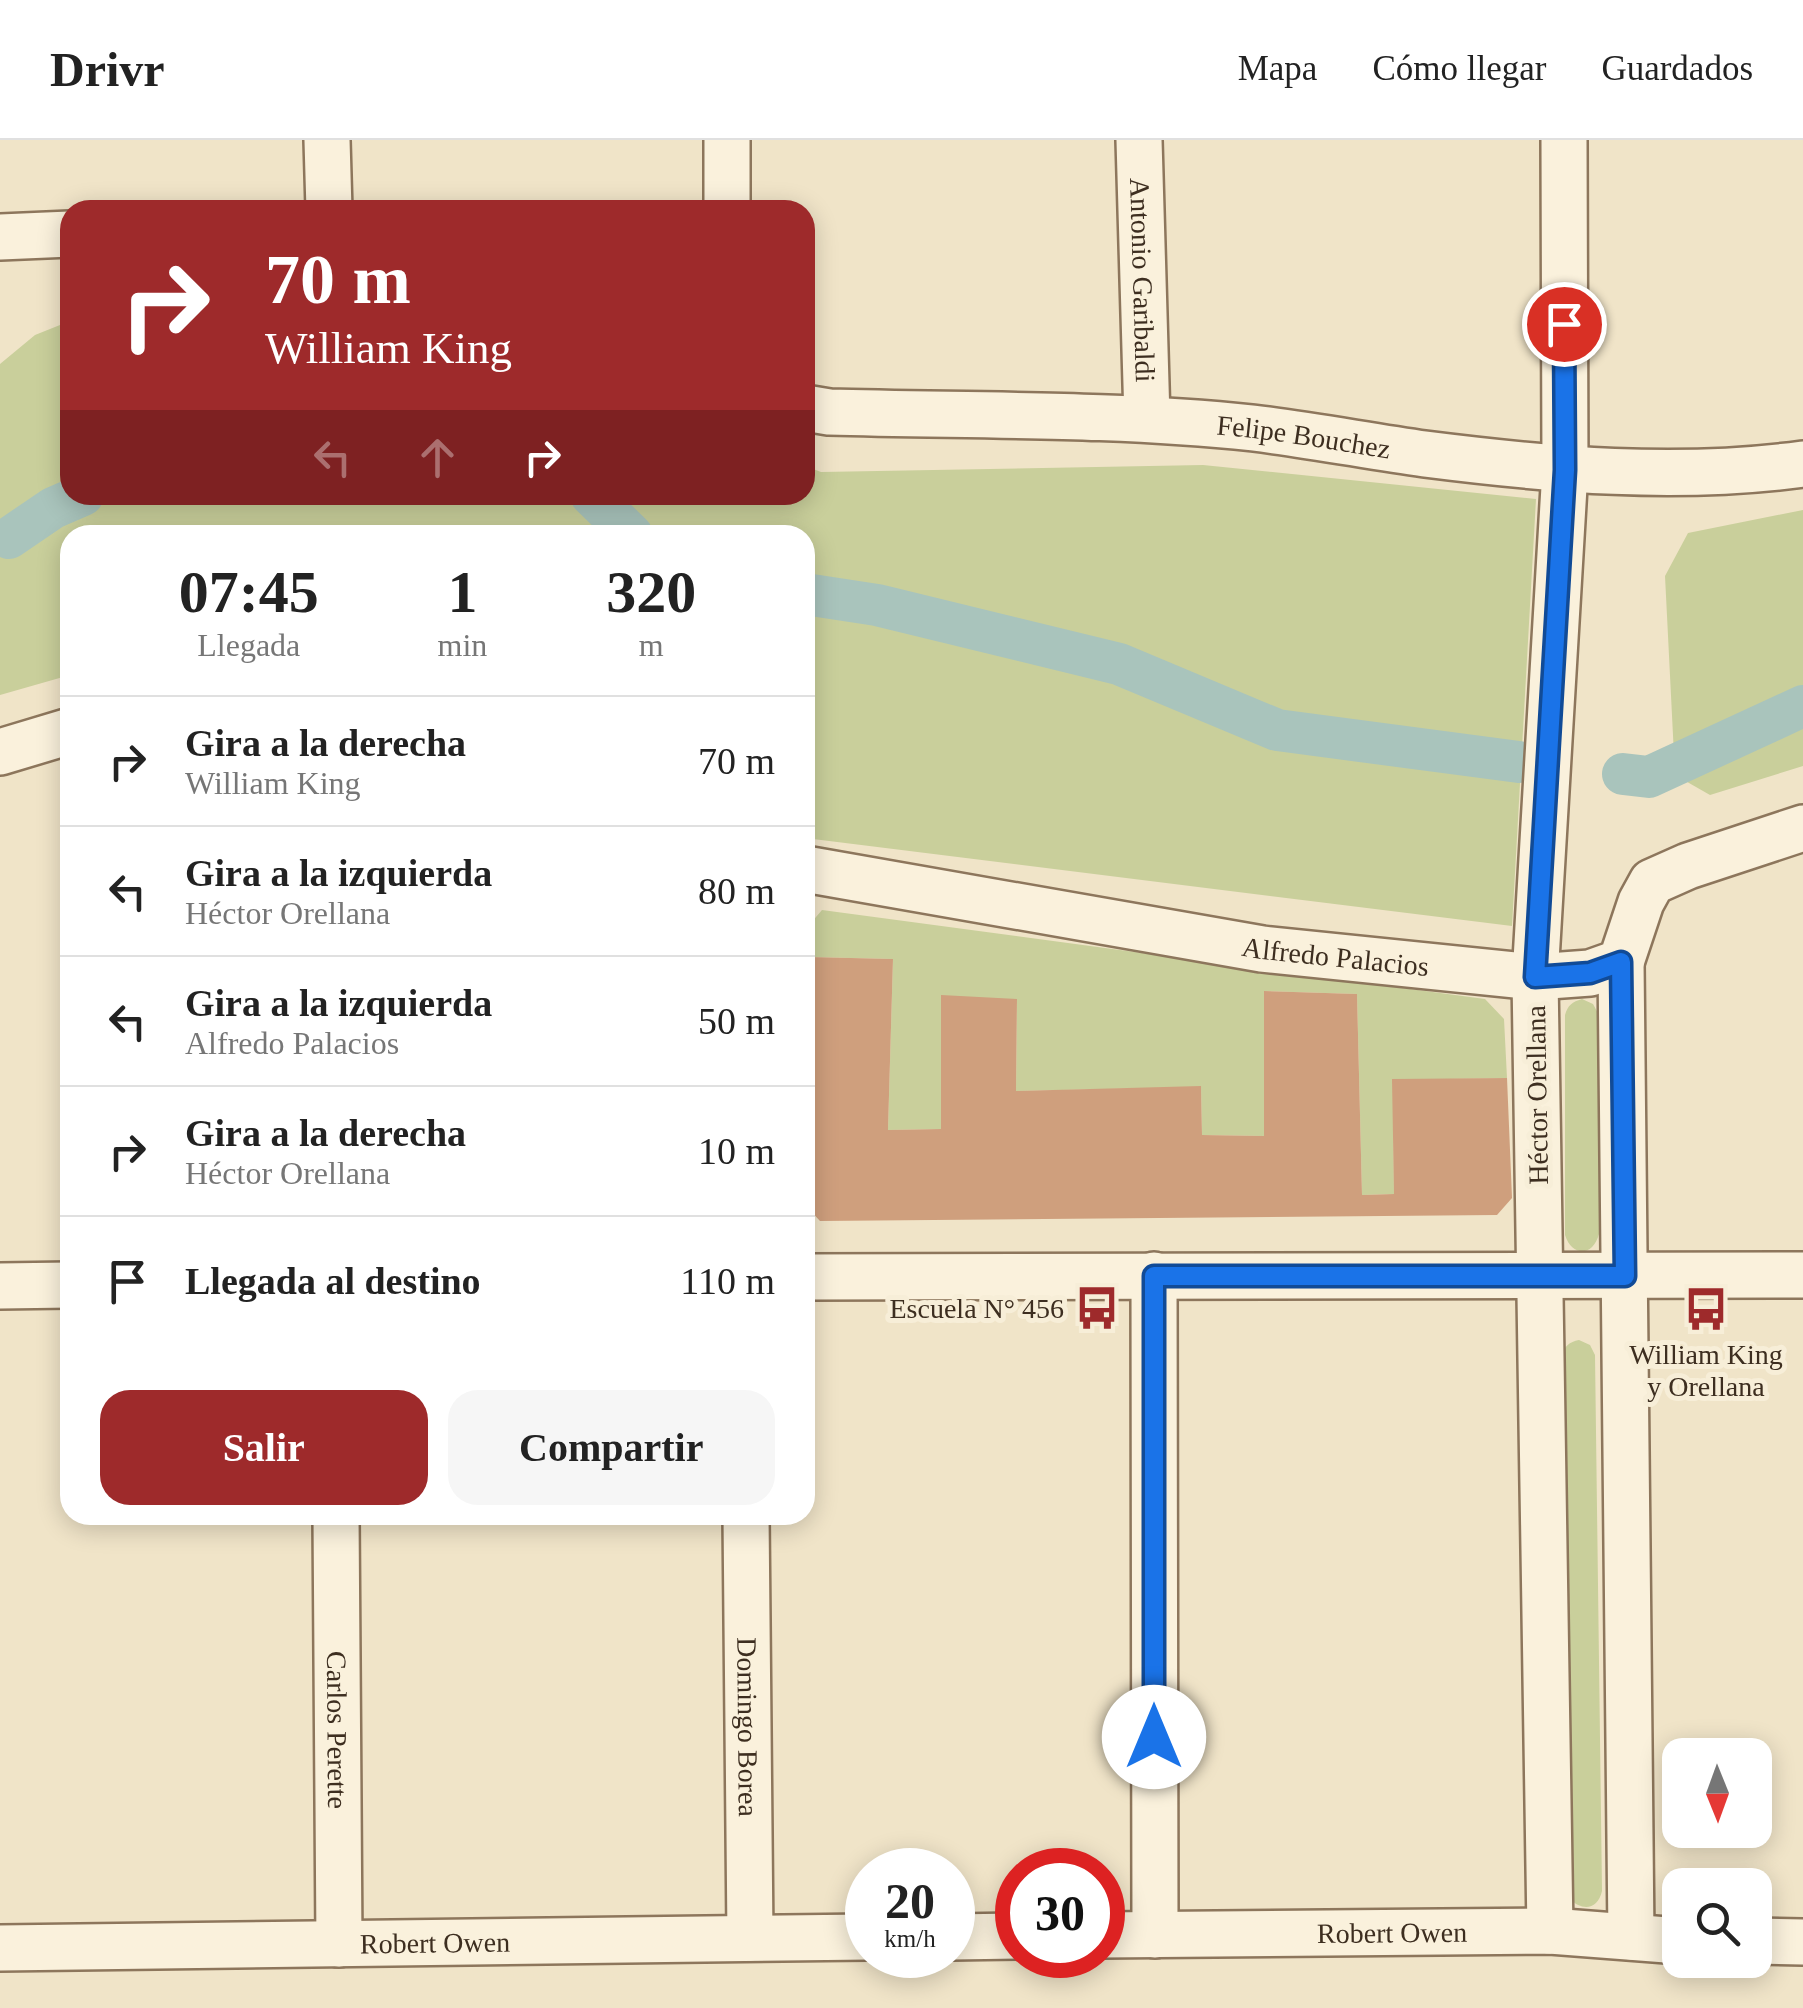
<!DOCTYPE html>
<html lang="es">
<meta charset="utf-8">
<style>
body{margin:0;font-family:Georgia,serif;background:#f6f6f6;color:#222;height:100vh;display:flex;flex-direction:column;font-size:38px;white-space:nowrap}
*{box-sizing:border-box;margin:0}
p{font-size:32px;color:#767676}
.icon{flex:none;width:55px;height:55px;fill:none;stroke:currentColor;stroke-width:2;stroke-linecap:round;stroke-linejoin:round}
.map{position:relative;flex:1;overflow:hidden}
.sheet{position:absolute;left:60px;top:385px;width:755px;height:1000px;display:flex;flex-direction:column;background:#fff;border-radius:30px;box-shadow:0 5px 25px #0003}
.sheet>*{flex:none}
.guide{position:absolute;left:60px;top:60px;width:755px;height:305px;border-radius:30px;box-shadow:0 5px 25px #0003;background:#9e2a2b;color:#fff;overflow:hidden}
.needle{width:65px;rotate:179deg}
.controls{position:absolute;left:1662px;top:1598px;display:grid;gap:20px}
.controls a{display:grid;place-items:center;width:110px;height:110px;border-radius:20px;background:#fff;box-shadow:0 5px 25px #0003;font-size:50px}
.speed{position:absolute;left:845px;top:1708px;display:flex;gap:20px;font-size:50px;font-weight:700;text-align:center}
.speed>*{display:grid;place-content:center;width:130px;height:130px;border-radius:50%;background:#fff;box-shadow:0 5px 25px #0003;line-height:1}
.speed small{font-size:25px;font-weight:400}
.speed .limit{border:15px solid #d22;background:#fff;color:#111}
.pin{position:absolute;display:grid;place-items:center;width:85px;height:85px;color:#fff;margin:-42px;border:5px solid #fff;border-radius:50%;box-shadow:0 2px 10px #0007}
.me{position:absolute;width:110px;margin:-55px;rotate:0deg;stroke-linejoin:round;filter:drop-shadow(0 0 8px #0008)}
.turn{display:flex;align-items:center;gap:35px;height:210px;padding:0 40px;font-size:45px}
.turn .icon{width:130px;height:130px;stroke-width:2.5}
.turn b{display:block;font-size:70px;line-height:85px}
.lanes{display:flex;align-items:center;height:95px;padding:0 40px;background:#0003;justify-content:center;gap:50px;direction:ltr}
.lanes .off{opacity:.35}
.eta{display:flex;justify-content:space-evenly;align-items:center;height:170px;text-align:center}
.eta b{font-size:60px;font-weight:700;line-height:70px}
.cta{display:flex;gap:20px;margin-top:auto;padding:20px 40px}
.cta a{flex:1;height:115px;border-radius:30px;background:#9e2a2b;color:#fff;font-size:40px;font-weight:700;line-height:115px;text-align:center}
.cta a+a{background:#f6f6f6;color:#222}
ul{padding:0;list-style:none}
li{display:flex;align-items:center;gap:30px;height:130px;padding:0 40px;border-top:2px solid #e0e0e0}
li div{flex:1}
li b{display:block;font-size:38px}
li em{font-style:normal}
header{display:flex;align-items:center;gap:60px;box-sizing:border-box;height:140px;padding:0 50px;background:#fff;border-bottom:2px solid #e0e0e0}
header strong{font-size:48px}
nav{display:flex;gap:55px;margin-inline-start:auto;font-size:35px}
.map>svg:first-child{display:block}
.green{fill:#c9cf9b}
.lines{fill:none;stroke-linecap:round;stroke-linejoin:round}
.canal{stroke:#a9c4bc;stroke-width:42}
.building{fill:#cf9f7d}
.minor-casing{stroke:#8d765c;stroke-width:50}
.minor{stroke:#faf1dc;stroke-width:45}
.route-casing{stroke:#114b97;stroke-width:25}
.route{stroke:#1a73e8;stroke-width:18}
.labels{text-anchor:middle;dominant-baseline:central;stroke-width:10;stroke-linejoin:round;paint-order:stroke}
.street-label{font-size:28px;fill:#3d2e20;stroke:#f7eed8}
.poi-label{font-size:28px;fill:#3d2e20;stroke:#f7eed8;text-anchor:end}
</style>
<header>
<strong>Drivr</strong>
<nav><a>Mapa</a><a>Cómo llegar</a><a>Guardados</a></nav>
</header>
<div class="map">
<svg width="1803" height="1868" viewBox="0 0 1803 1868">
<rect width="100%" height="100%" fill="#f0e4c8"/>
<path class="green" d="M70 181V355H805V326L821 332 1203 325 1536 359 1512 786 805 698V395H70V535L0 555V224L35 195Z
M1803 370V626L1710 655 1675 635 1665 436 1688 393Z
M822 770 1485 859 1504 879 1507 938 1393 940 1394 1054 1362 1055 1357 854 1264 851V996L1202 995 1201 947 1016 951 1017 859 941 989 888 990 893 819 809 817 810 784Z
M1582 859 1593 864 1599 875V1094C1593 1117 1572 1117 1565 1095V875C1568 865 1572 862 1582 859Z
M1579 1200 1590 1205 1595 1215 1602 1751C1598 1769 1583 1772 1570 1759L1561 1216C1565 1206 1569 1202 1579 1200Z"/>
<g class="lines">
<path class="canal" d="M591 355 632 395
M9 398 53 368 83 355
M805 454 877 465 1119 524 1277 590 1519 622
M1623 634 1649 637 1803 566"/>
</g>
<path class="building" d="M809 817 893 819 888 990 941 989V855L1017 859 1016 951 1201 946 1202 995 1264 996V851L1357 854 1362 1055 1394 1054 1392 939 1507 938 1512 1058 1497 1075 820 1081 807 1067Z"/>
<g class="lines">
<g class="minor-casing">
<g id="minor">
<path d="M327 0 329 70"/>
<path d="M727 0V70"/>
<path id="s1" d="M1139 0 1147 279"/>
<path d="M0 97 70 94"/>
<path id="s2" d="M805 268 829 272C970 276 1112 273 1253 288 1311 295 1368 306 1425 314 1551 330 1677 341 1803 324"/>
<path d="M0 612 70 591"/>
<path id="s3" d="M805 729 1262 809 1535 837 1590 833 1621 822 1641 762 1652 742 1688 726 1803 688"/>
<path d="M1621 822 1631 1797"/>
<path d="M1154 1135 1155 1795"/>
<path d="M805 1137 1803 1135"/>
<path d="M0 1146 70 1145"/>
<path id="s4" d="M336 1375 339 1804"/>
<path id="s5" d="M746 1375 750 1798"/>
<path d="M1550 1791 1535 837 1565 330 1564 0"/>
<path id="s6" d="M1102 1795 1550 1791 1680 1801"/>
<path d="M952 1797 1018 1796"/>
<path d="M1755 1801 1803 1802"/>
<path id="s7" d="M0 1808 868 1797"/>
</g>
</g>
<use href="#minor" class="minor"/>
</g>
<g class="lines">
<g class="route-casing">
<path id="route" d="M1154 1597V1136H1625L1621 822 1590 833 1535 837 1565 330 1564 184"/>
</g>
<use href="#route" class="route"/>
</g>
<defs>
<g id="bus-bare" transform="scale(3.45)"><path d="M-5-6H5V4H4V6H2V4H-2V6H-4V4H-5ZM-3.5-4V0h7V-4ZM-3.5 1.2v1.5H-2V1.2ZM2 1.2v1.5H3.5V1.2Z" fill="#9e2a2b" stroke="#f7eed8" stroke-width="2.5" paint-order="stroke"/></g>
</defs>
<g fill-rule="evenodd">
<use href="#bus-bare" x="1097" y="1168"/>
<use href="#bus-bare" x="1706" y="1169"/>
</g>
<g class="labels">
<g class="street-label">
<text stroke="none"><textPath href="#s1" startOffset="140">Antonio Garibaldi</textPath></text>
<text stroke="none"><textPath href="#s2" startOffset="500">Felipe Bouchez</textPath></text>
<text stroke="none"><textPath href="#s3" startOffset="538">Alfredo Palacios</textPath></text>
<text transform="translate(1537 955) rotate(-91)">Héctor Orellana</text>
<text stroke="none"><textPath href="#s5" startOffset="212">Domingo Borea</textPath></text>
<text stroke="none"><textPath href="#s4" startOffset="215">Carlos Perette</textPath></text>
<text stroke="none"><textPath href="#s6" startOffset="290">Robert Owen</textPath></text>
<text stroke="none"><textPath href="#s7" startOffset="435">Robert Owen</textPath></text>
</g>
<g class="poi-label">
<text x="1064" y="1168">Escuela N° 456</text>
<text x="1706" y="1214" text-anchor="middle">William King<tspan x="1706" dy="32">y Orellana</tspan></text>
</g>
</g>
</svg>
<div class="controls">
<a><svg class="needle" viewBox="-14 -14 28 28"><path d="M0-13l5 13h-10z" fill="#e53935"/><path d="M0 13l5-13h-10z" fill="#767676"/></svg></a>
<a><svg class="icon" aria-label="search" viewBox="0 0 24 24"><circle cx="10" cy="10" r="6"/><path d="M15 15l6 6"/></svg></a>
</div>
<div class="speed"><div>20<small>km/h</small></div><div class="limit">30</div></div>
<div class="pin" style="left:1564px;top:184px;background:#d93025"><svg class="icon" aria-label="arrive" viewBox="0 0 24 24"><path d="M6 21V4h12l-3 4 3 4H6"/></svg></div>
<svg class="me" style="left:1154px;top:1597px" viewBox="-20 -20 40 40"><circle r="19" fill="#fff"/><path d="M0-13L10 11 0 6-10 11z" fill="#1a73e8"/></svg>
<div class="guide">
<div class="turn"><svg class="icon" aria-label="right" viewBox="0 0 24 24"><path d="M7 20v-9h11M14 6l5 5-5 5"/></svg><div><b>70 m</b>William King</div></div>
<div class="lanes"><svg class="icon off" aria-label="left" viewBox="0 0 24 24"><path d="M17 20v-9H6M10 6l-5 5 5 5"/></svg><svg class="icon off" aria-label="ahead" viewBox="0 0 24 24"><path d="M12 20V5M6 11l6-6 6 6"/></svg><svg class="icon" aria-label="right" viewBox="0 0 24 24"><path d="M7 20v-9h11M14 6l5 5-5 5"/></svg></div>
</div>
<section class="sheet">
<div class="eta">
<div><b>07:45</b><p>Llegada</p></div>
<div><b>1</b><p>min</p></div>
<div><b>320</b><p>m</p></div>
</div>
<ul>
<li><svg class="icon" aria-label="right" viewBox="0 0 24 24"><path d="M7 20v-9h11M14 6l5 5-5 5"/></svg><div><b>Gira a la derecha</b><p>William King</p></div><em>70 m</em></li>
<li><svg class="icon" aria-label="left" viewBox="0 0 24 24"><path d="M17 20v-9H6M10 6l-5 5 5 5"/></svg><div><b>Gira a la izquierda</b><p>Héctor Orellana</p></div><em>80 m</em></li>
<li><svg class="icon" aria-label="left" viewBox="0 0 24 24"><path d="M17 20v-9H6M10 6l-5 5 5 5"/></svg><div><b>Gira a la izquierda</b><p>Alfredo Palacios</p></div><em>50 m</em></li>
<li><svg class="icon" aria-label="right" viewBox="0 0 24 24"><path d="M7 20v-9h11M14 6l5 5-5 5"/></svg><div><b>Gira a la derecha</b><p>Héctor Orellana</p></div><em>10 m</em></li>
<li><svg class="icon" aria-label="arrive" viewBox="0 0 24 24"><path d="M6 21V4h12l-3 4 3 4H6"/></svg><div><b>Llegada al destino</b></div><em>110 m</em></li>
</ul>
<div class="cta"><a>Salir</a><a>Compartir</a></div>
</section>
</div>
